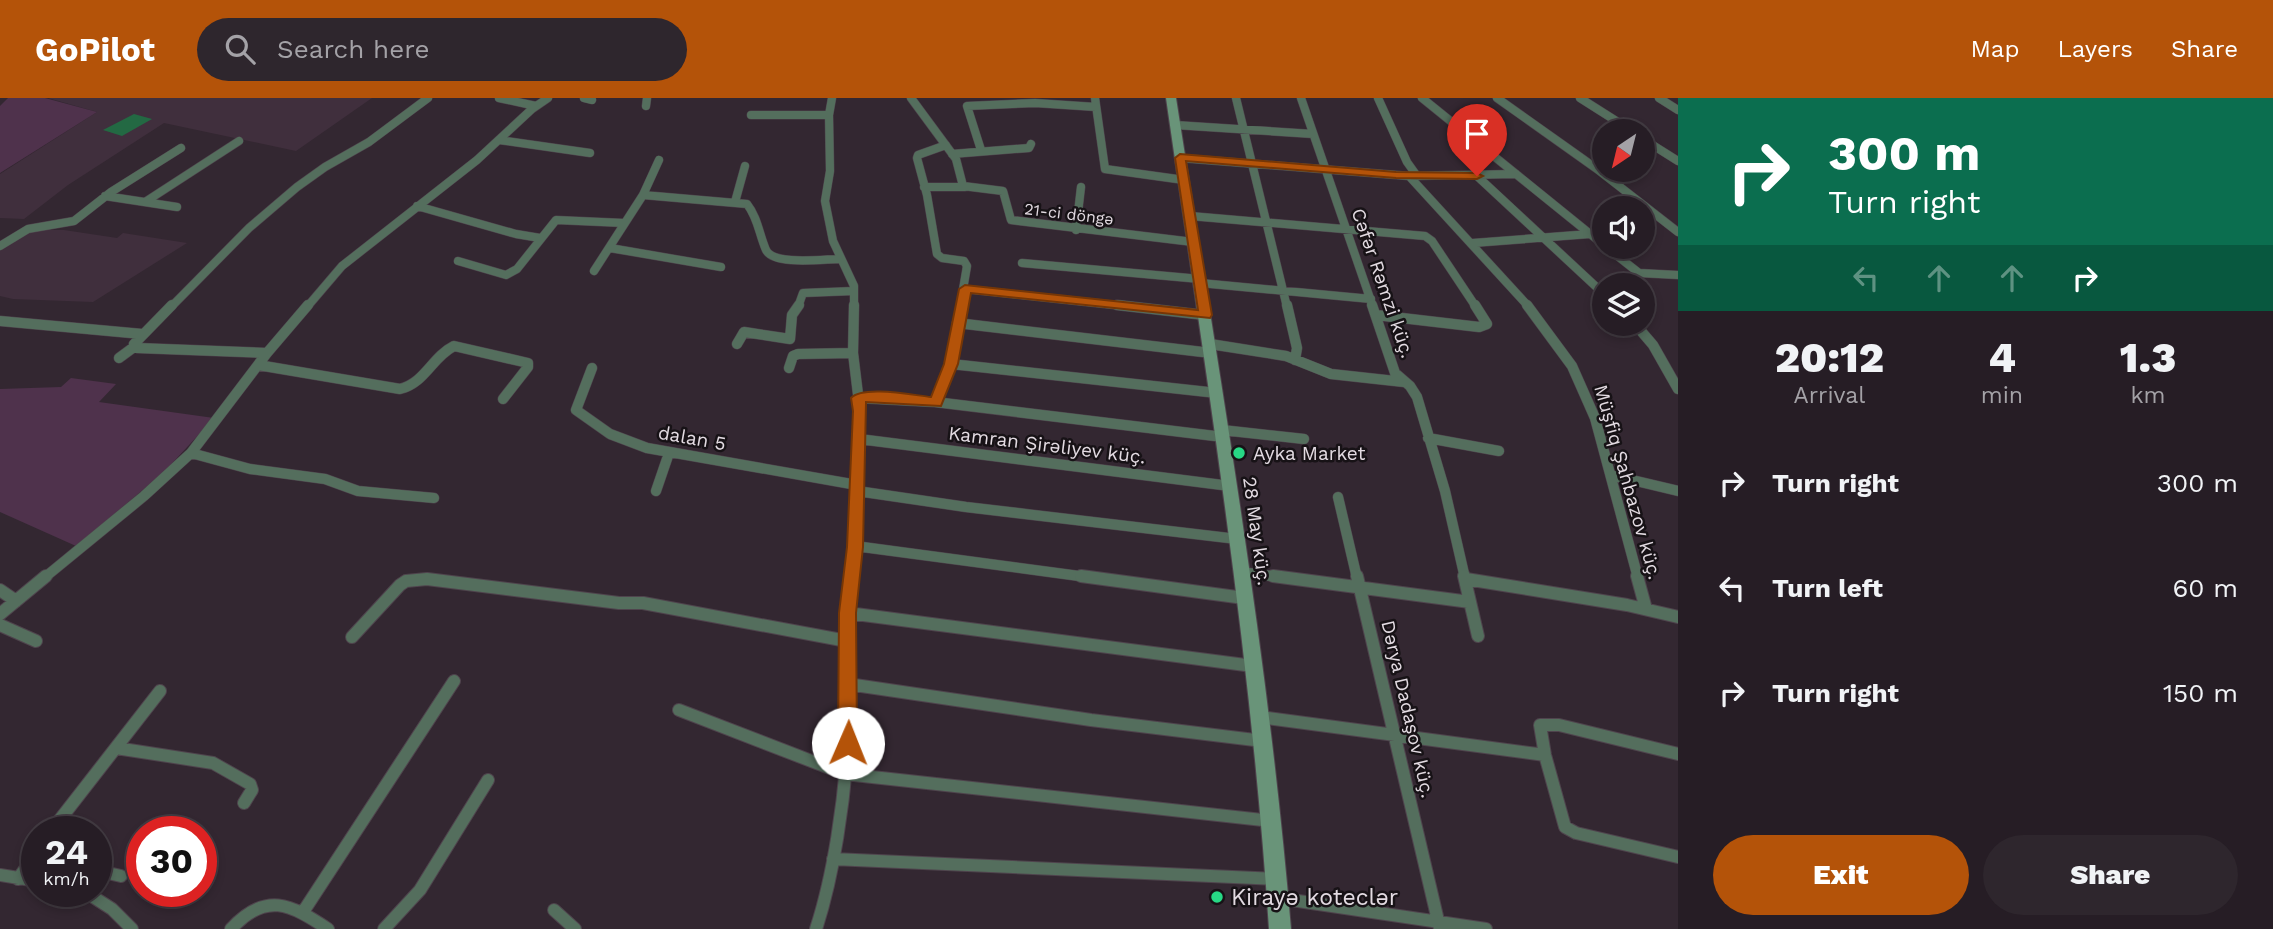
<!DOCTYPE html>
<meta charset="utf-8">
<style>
body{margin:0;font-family:"Work Sans",sans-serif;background:#2e262d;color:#f1f3f6;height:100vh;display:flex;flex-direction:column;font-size:26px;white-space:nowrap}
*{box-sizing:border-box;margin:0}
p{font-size:23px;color:#a4a2a7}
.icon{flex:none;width:38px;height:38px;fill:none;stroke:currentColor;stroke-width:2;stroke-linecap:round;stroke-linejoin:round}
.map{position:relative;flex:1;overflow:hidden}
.sheet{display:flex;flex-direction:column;background:#261d25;width:595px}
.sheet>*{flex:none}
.top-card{background:#0b6e4f;color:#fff;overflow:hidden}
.needle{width:46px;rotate:215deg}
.fabs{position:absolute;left:1592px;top:21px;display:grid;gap:14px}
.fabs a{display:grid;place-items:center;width:63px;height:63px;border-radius:50%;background:#261d25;box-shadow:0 4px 10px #0003,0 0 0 2px #423b42;font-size:35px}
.speed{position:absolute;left:21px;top:718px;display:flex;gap:14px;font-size:35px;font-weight:700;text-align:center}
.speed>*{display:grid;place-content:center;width:91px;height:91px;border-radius:50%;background:#261d25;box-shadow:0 4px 10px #0003,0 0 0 2px #423b42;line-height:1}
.speed small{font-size:18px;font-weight:400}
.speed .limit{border:10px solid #d22;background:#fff;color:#111}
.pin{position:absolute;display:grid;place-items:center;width:60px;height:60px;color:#fff;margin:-72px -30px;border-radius:50% 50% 50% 0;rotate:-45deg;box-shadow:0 0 7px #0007}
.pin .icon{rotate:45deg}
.me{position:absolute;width:77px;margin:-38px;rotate:1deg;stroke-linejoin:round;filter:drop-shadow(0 0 5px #0008)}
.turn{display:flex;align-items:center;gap:24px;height:147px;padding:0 35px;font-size:32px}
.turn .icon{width:91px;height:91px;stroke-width:2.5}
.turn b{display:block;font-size:49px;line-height:60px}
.lanes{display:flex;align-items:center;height:66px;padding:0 35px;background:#0003;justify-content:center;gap:35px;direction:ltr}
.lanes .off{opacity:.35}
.eta{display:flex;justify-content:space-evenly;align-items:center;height:119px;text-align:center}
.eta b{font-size:42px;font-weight:800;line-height:49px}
.button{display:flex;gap:14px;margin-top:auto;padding:14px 35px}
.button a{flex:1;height:80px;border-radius:42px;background:#b45309;color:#fff;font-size:28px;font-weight:800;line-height:80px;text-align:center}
.button a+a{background:#2e262d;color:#f1f3f6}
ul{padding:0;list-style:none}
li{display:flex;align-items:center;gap:21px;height:105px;padding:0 35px}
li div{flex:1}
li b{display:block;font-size:26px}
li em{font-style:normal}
header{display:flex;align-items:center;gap:42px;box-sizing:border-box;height:98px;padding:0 35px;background:#b45309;color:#fff}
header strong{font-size:33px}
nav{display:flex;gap:38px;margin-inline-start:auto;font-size:24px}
.search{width:490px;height:63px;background:#2e262d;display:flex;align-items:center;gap:18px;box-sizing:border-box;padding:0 24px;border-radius:38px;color:#a4a2a7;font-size:26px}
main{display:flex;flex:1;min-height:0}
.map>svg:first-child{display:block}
.built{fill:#402f3d}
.green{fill:#4f324c}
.water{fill:#236943}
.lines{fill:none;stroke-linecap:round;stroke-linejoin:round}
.street-far2-casing{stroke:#4f444d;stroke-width:9}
.street-far1-casing{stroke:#4f444d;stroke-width:11}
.street-casing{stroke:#4f444d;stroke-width:14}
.secondary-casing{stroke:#4f444d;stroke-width:2}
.street-far2{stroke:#546e5d;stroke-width:8}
.street-far1{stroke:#546e5d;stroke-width:10}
.street{stroke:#546e5d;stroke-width:12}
.secondary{fill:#699479;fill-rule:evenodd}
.route{fill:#b45309;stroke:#753606;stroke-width:2}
.poi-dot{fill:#27d885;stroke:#171216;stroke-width:2.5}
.labels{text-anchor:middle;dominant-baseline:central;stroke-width:5;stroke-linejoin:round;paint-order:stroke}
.far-street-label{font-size:16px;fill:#e3dbe2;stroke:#171216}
.street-label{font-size:19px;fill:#e3dbe2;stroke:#171216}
.poi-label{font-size:19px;fill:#e3dbe2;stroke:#171216;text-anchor:start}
.near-poi-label{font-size:23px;fill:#e3dbe2;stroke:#171216;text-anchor:start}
</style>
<header>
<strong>GoPilot</strong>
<div class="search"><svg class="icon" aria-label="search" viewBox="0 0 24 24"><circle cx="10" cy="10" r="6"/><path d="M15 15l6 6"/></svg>Search here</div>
<nav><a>Map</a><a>Layers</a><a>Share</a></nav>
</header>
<main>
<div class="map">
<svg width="1678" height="831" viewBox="0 0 1678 831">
<rect width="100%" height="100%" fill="#332731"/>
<path class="built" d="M48 0H372L296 53 164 25 68 87 24 121 0 120V76L97 14Z
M30 132H64L117 140 123 135 187 145 93 204 13 201 0 198V150Z"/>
<path class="green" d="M8 0H45L97 14 0 75V8Z
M71 280 116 286 99 304 214 320 164 374 76 448 0 414V291L61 289Z"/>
<path class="water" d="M134 16 152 21 122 38 103 32Z"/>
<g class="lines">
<g class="street-far2-casing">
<path id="street-far2" d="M499 0 536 8
M584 0 592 2
M832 0 829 17 830 73 825 103 833 143 854 188V209
M911 0 956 61 963 88 1003 93 1011 122 1193 144
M1095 0 1105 71 1184 82
M1236 0 1287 209
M1301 0 1373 209
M1378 0 1407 64 1417 78
M1422 0 1605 148
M1497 0 1597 71 1678 134
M1580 0 1632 33
M1659 0 1678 12
M646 8 647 0
M751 17H829
M1175 27 1313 36
M1643 41 1678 63
M499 42 590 55
M946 47 918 57 917 60 927 97 937 156 942 160 964 163 967 168 960 209
M981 52 967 8 1035 5 1096 9
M952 56 1029 50 1031 46
M1180 60 1409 78 1516 76
M1409 78 1529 209
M1477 78 1605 197
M924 89H965
M643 97 747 106C758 120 759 136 766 152 774 168 824 161 841 161
M105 98 177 109
M145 104 239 43
M735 104 745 68
M417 108 516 136 540 140
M1190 118 1425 138 1432 143 1476 209
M1076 132 1081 89
M1473 145 1590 136
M0 148 28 131 74 123 111 94 181 50
M1606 149 1639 175 1678 177
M610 150 721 169
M458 163 506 177 517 171 556 122 624 125
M1022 165 1200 181
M594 173 643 97 659 62
M1200 185 1371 201
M965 191 1133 209
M171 209 249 130 297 89 325 69 369 44 428 0
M307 209 342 168 477 62 532 11 548 0
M798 209 803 195 854 193"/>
</g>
<g class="street-far1-casing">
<path id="street-far1" d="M172 207 134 246 137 250 267 255
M1117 207 1205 217
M1287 207 1297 250 1295 262
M1372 207 1395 275 1410 288 1417 299 1445 393 1465 480
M1527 207 1572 268 1595 320 1638 480
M1376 217 1479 229 1487 226 1475 207
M0 223 142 236
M957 225 1211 255
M1635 226 1653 247 1678 291
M737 246 744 234 790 241 792 217 799 207
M1210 246 1286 258 1331 276 1404 284
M119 260 134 249
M951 266 1217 295
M258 267 400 291C425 285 432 259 454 248L528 265V269L503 301
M592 270 576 312 610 336 647 350 857 387
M789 270 793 258 798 256 853 255
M858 300 935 304 1223 339
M935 304 951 266 961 207
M1222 332 1304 341
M1428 340 1499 353
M859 341 1230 388
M191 355 250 371 325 381 358 393 434 400
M1611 377 1678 393
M656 393 669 355
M857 393 966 409 1237 441
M1338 399 1357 480
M855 448 1094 480
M1241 474 1286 480
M44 480 144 398 191 355 267 255 308 207
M852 480 860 313 853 255 854 207"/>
</g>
<g class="street-casing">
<path id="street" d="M1081 478 1244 500
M1273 478 1470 504
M1357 478 1440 831
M1464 478 1478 538
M1637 478 1646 511
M1466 481 1627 507 1678 519
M0 492 16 503
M848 515 1253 568
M0 516 46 478
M0 527 36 543
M352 539 400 487 406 483 427 481 619 505H643L847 543
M848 586 1091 622 1263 643
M679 612 845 676 1272 723
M1260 619 1545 657
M116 650 213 665 250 686 252 692 244 705
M1678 656 1559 627H1540L1545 657 1565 729 1576 735 1678 759
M51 733 160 593
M833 761 1277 781
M0 777 37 783
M96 779 108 775 121 778
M18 781 37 754
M84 793 112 811 132 831
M1278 800 1486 831
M554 812 575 831
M303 814 454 583
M231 831C266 793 290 806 328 831
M384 831 420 792 488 682
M816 831C834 776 844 704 848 645 852 590 846 534 852 478"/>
</g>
<g class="secondary-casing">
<path id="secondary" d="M1166 0H1176C1219 276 1268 552 1291 831H1269C1251 553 1206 276 1166 0Z"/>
</g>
<use href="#street-far2" class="street-far2"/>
<use href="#street-far1" class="street-far1"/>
<use href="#street" class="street"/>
<use href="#secondary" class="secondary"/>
</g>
<path class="route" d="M1180 56 1396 74 1477 75 1483 78 1477 81 1396 80 1186 63 1212 217 1210 220 971 195 958 266 941 308 866 304 863 449 856 515 857 645 855 651 848 654 841 651 838 645 839 515 847 449 853 313 851 300C863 287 912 297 931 299L944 266 959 191 965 187 1198 212 1175 60Z"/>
<g class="poi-dot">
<circle cx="1239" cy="355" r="7"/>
<circle cx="1217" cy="799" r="7"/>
</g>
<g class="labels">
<g class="far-street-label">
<text transform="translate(1069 116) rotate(7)">21-ci döngə</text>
</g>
<g class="street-label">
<text transform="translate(1383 185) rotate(71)">Cəfər Rəmzi küç.</text>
<text transform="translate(692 340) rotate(10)">dalan 5</text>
<text transform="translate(1047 347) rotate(7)">Kamran Şirəliyev küç.</text>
<text transform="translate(1628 384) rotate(74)">Müşfiq Şahbazov küç.</text>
<text transform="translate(1257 433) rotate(82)">28 May küç.</text>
<text transform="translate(1408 611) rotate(77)">Dərya Dadaşov küç.</text>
</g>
<g class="poi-label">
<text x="1253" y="355">Ayka Market</text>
</g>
<g class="near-poi-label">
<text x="1231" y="799">Kirayə koteclər</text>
</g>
</g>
</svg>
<div class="fabs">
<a><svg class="needle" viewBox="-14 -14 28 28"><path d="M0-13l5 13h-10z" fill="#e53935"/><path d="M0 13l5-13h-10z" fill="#a4a2a7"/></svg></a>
<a><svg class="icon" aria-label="sound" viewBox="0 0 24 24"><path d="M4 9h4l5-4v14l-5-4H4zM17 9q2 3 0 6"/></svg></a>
<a><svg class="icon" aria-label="layers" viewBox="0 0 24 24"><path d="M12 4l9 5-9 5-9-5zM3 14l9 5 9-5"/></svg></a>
</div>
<div class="speed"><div>24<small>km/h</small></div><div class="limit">30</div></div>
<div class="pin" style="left:1477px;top:78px;background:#d93025"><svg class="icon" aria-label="arrive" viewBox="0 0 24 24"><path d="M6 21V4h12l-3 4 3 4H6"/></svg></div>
<svg class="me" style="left:848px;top:645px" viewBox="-20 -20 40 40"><circle r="19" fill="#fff"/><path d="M0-13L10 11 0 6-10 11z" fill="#b45309"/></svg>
</div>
<section class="sheet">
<div class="top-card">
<div class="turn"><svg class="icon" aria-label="right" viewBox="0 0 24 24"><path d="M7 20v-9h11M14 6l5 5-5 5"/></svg><div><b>300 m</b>Turn right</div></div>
<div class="lanes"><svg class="icon off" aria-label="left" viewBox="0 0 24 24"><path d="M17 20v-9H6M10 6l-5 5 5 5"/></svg><svg class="icon off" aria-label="ahead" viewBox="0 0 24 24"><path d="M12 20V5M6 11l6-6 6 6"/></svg><svg class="icon off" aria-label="ahead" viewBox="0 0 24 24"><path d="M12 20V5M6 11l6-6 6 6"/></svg><svg class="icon" aria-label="right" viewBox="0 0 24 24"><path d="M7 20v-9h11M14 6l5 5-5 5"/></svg></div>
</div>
<div class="eta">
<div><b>20:12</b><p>Arrival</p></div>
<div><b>4</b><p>min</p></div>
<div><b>1.3</b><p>km</p></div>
</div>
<ul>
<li><svg class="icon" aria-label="right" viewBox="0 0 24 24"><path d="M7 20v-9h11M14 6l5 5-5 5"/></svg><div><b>Turn right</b></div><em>300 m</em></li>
<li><svg class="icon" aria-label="left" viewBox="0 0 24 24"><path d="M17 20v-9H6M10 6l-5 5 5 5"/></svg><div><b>Turn left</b></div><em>60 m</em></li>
<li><svg class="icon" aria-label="right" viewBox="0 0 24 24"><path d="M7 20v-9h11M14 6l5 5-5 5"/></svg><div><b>Turn right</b></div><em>150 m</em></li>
</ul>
<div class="button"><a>Exit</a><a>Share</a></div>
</section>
</main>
